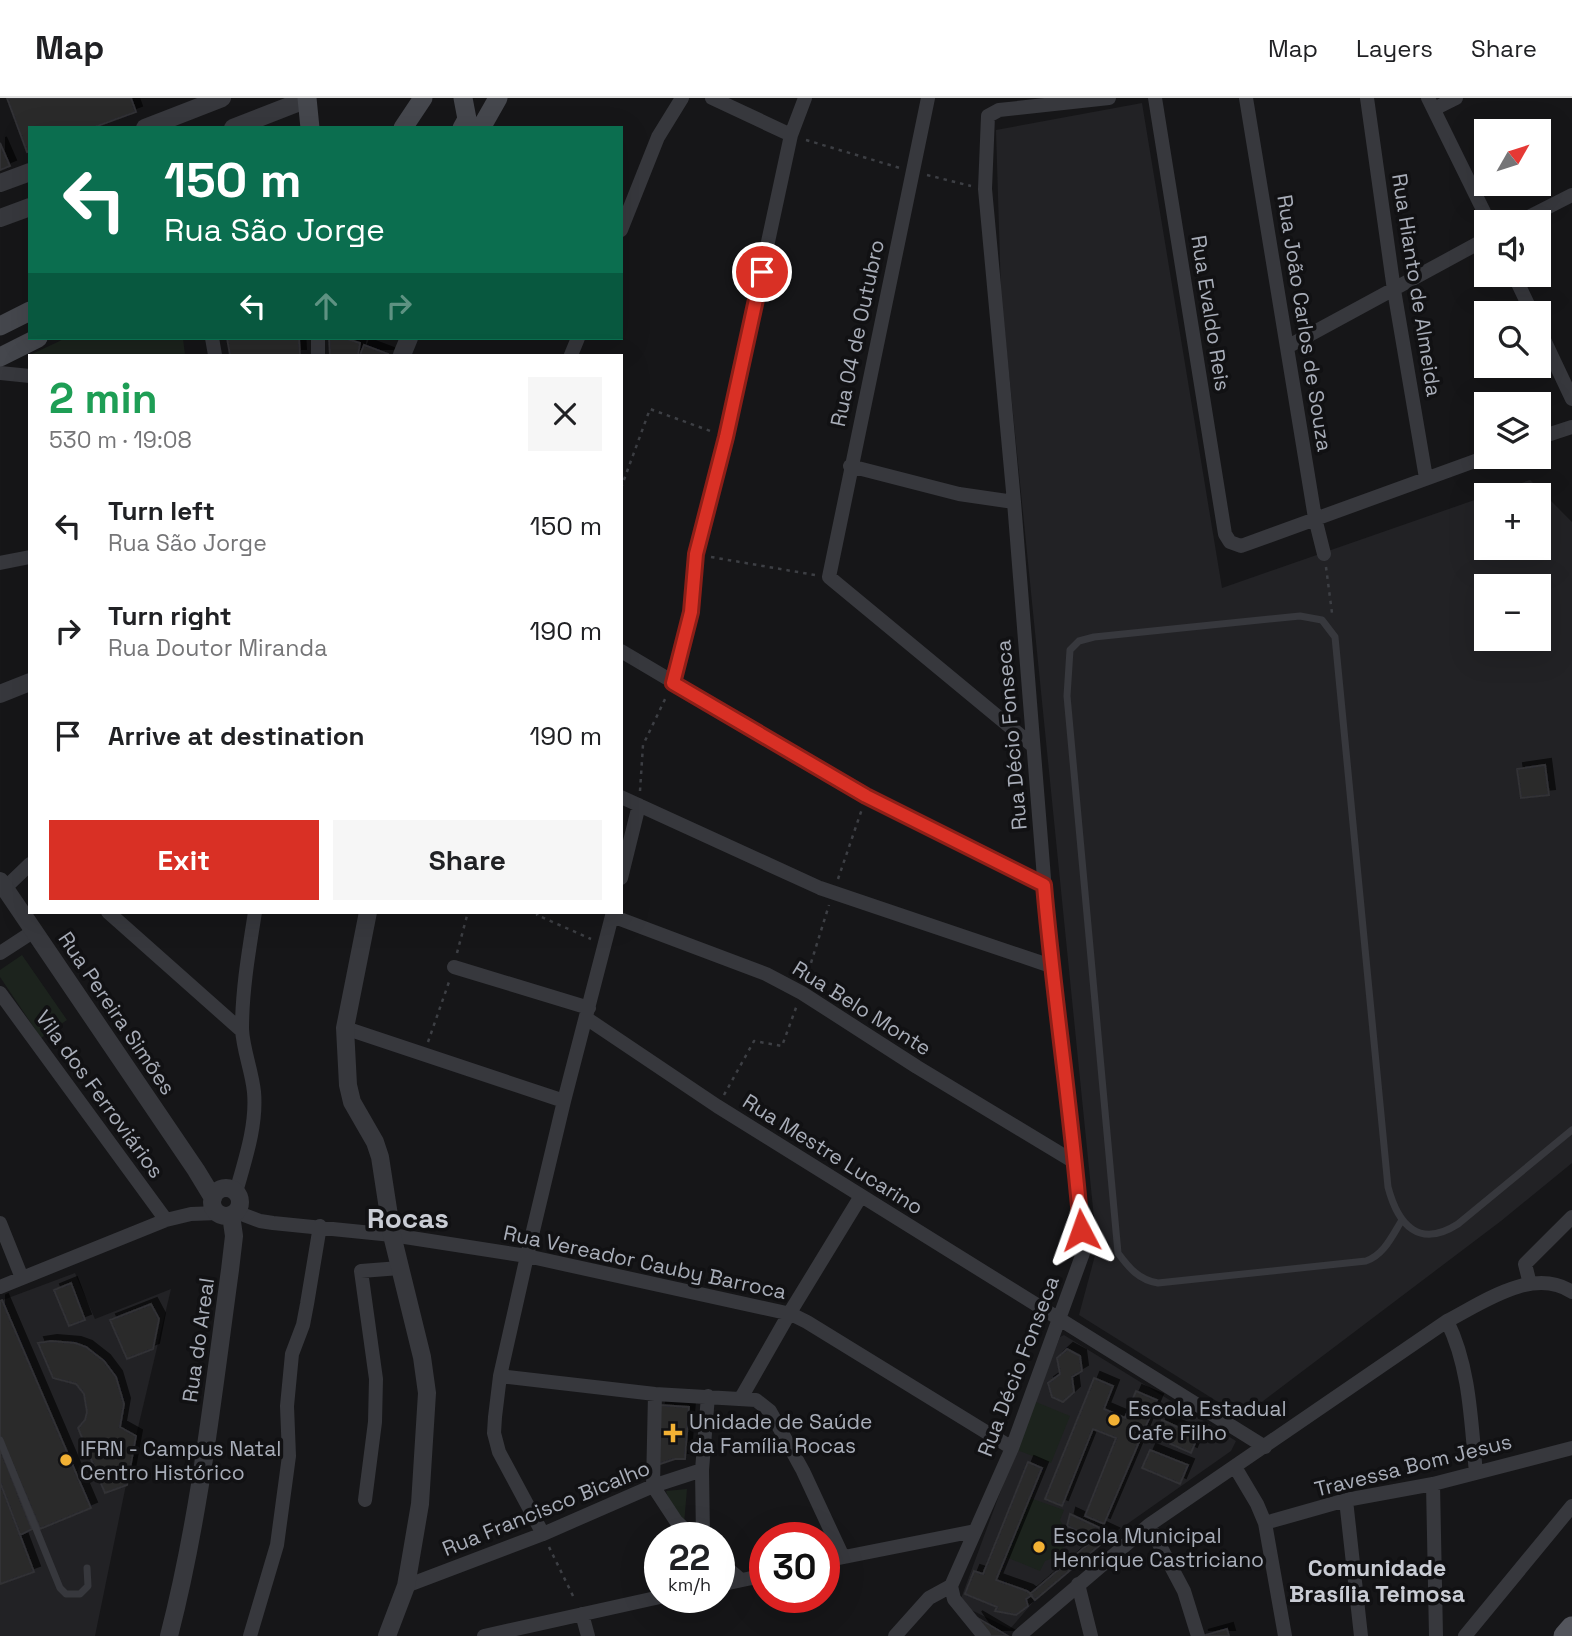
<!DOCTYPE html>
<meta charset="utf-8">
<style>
body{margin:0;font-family:"Space Grotesk",sans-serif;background:#f6f6f6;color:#202124;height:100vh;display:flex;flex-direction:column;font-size:26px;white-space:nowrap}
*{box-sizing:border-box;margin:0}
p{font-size:23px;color:#757577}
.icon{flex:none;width:38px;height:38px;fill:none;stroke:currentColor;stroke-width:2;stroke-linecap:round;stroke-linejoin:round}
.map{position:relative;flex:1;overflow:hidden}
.drawer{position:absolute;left:28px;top:256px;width:595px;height:560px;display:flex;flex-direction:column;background:#fff;border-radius:0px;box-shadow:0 7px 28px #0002}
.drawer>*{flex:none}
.hud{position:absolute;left:28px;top:28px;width:595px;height:214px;border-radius:0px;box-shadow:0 7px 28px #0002;background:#0b6e4f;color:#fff;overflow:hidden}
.needle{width:46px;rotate:51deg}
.buttons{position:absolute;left:1474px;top:21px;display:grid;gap:14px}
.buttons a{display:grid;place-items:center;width:77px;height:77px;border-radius:0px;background:#fff;box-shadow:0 7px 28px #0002;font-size:35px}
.speed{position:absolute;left:644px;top:1424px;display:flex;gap:14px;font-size:35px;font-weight:700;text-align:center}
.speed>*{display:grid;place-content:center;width:91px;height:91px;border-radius:50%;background:#fff;box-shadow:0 7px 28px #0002;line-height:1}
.speed small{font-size:18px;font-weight:400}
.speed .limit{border:10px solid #d22;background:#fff;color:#111}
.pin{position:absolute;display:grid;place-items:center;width:60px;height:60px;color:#fff;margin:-30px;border:4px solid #fff;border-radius:50%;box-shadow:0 2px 7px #0007}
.me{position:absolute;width:77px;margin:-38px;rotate:356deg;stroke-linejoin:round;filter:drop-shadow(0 0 5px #0008)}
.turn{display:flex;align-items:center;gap:24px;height:147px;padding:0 21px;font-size:32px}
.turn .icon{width:91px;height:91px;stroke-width:2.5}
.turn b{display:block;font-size:49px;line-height:60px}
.lanes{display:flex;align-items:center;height:66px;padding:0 21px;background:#0003;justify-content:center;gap:35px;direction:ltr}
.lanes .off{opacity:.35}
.round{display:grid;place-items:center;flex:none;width:74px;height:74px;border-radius:0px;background:#f6f6f6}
.summary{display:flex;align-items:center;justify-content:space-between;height:119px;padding:0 21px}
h1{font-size:42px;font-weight:600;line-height:52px;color:#1e9e55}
.primary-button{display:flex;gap:14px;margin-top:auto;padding:14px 21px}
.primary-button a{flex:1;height:80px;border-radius:0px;background:#d93025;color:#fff;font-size:28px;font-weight:600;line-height:80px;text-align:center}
.primary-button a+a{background:#f6f6f6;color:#202124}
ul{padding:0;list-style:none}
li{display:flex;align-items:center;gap:21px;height:105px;padding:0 21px}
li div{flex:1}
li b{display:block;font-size:26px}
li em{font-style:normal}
header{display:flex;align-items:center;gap:42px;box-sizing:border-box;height:98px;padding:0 35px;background:#fff;border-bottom:2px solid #e0e0e0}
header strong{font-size:33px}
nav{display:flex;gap:38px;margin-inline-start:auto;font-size:24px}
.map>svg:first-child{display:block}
.built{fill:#222225;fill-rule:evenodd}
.green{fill:#1c231d}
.building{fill:#29292c;stroke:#303034;stroke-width:2;filter:url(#shadow)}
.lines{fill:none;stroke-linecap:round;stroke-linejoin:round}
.path{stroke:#3d3f44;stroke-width:2.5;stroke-dasharray:3.5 5;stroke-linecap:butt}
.service{stroke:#37383d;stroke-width:7}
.minor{stroke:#37383d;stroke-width:14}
.tertiary{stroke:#37383d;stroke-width:18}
.secondary{stroke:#45474d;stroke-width:19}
.primary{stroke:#53555c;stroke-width:23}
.route-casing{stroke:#8d1f18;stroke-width:18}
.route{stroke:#d93025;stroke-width:12}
.poi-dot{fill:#f2b134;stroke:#111113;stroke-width:2.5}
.labels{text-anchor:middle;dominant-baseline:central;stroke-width:7;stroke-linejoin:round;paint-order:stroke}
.street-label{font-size:21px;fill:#a8adb8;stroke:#111113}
.poi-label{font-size:21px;fill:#a8adb8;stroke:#111113;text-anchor:start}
.neighbourhood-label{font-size:23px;font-weight:bold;fill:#c9ccd4;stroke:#111113}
.district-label{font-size:28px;font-weight:bold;fill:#c9ccd4;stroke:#111113}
</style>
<header>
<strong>Map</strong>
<nav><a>Map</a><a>Layers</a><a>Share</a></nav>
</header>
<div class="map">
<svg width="1572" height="1538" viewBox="0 0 1572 1538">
<defs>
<filter id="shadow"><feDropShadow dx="6" dy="-6" stdDeviation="0" flood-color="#0009"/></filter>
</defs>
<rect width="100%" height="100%" fill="#161618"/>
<path class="built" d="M1142 5 1222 490 1486 398V450H1538V397H1487L1530 382 1572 424V1065L1501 1123 1242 1319 1079 1217 1097 1150 1001 196 996 32ZM1486 488H1538V541H1486Z
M75 1175 95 1221 171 1191 136 1338 95 1538H0V1203Z
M1064 1237 1236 1343 1231 1353 1113 1436 1035 1502 1010 1531 959 1506 1015 1354 1060 1239Z"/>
<path class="green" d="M66 240H183L185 257H30Z
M22 857 67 922 41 940 0 879V872Z
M1036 1304 1070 1318 1051 1365 1017 1352Z
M687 1391 684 1426 676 1422 666 1393Z
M1030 1400 1064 1412 1060 1422 1068 1437 1060 1457 1045 1463 1040 1473 1006 1459Z"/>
<path class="building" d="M7 0H131L136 14 92 30H30V53L27 54Z
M0 45 10 68 0 72Z
M227 240H299L300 257H230Z
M329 240H344L360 245 358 257H330Z
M364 247 388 256V257H360Z
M1545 667 1549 697 1521 700 1517 671Z
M71 1185 85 1222 69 1228 54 1192Z
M2 1202 91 1410 40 1431 0 1338V1203Z
M151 1206 159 1221 153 1251 127 1261 110 1222Z
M51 1243 75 1245 86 1249 104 1263 116 1279 124 1306 120 1329 136 1338 127 1387 105 1395 78 1330 85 1322 87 1314 84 1296 76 1286 53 1280 38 1245Z
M1067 1251 1080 1258 1082 1273 1072 1279 1074 1294 1063 1304 1052 1299 1048 1285 1060 1276 1057 1260Z
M1094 1280 1113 1288 1104 1311 1125 1320 1136 1293 1157 1302 1104 1426 1085 1418 1116 1340 1093 1331 1062 1408 1045 1401Z
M660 1307 689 1309 685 1361H675L657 1367Z
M1162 1322 1198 1338 1191 1355 1155 1339Z
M0 1350 32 1431 20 1437 0 1384Z
M1150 1352 1188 1367 1180 1386 1142 1370Z
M1028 1364 1042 1370 996 1482 1027 1493 1032 1497 1026 1501 1028 1508 1016 1517 995 1513 997 1509 965 1496 974 1473 983 1476Z
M0 1384 34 1474 0 1486Z
M1070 1416 1113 1436 1035 1502 1030 1496 1094 1441 1067 1428Z
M976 1519 1008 1538H989Z
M1227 1531 1229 1538H1202Z"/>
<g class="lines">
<path class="path" d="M806 42 900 70
M927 77 971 88
M621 390 650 311 713 334
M711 459 815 477
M1326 469 1332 515
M640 693 643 647 667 597
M838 781 862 711
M538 814 537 817 591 841
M457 855 468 814
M806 881 829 807
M428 944 450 881
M724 997 754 943 782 948 797 907
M549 1449 575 1502"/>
<path class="service" d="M1402 1122C1392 1138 1384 1157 1366 1163L1158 1185C1139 1182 1129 1170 1118 1155L1067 598 1070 552 1079 543 1094 539 1300 518 1322 522 1335 539 1388 1089C1398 1127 1419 1151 1458 1126L1572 1032
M0 1342 60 1490 66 1496H80L88 1488 87 1470"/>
<path class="minor" d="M712 0 791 37
M928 0 829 479 1032 647
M1155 0 1225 436 1230 444 1241 448 1486 359
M1246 0 1315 420 1324 456
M1367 0 1394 192 1426 380
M1428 0 1489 124
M1434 11 1456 0
M1519 124 1572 97
M621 132 658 39 682 0
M1514 177 1532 215
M1538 229 1572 301
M212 240 215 257
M318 240V257
M1287 249 1486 141
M571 257 578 240
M0 275 30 278
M1538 340 1572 329
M850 368 959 396 1014 404
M0 465 30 459
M621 553 866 698 1044 787
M673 585 691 514 696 456 726 339 791 37 805 0
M621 699 820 790 1051 868
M621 780 639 707
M5 790 30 766
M108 814 242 933
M612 818 766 876 802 895 917 969 1076 1065
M0 855 34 833
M454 869 589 910
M0 895 166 1122
M586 920 717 1008 1265 1349
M345 930 564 1003
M236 1094C245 1062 257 1027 254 994 252 973 243 952 242 931 242 892 249 852 255 814
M236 1114 260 1123 273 1125 392 1137 527 1158 791 1216 807 1224 1012 1350
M0 1125 22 1180
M1530 1186 1525 1166 1572 1119
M0 1189 166 1122 191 1116 218 1115
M1447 1223C1470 1269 1471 1324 1476 1375
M500 1278 655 1296 756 1302 770 1313 803 1373 843 1459
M655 1296 653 1388 676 1423 694 1440
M741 1300 789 1216 861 1098
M1235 1369 1257 1406 1265 1425 1285 1538
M1433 1386 1436 1538
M365 1402 375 1324 376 1281 361 1173 400 1170
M1346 1402 1361 1538
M1265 1425 1346 1402 1433 1386 1572 1350
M1149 1427 1184 1493 1198 1538
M543 1436 499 1354 494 1335 495 1319 500 1278 527 1158 564 1003 613 814
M703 1440 702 1372 708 1298
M719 1463 741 1482
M824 1463 975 1433
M1078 1486 1091 1538
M719 1487 765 1477
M406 1488 543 1436 653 1388 702 1372
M951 1488 954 1501 984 1538
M582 1516 588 1538
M250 1538 277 1447 289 1358 287 1308 292 1256 303 1227 307 1206 320 1128
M484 1538 660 1499
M895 1538 929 1500 951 1488 1012 1350 1083 1155 1076 1065 1051 868 1014 404 985 91 988 18 999 12 1109 0
M1019 1538 1149 1427 1447 1223C1482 1205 1533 1168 1572 1194
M1465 1538 1572 1408"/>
<path class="tertiary" d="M145 30 222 0
M233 30 307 1
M0 85 30 74
M0 120 30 109
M402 257 409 240
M0 596 30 584
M0 783 196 1072 213 1100
M368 814 345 930 348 987 352 1004 375 1044 380 1059 392 1137 422 1259 427 1295 420 1406 406 1488 387 1538
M212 1104a14 14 0 1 1 28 0a14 14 0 1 1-28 0Z
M169 1538C200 1418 213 1295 230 1172L234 1138 231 1117"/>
<path class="secondary" d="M307 0 310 30
M403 30 423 0
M462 30 467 21 463 0
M481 30 498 0
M0 228 30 213
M0 259 38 240"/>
<path class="primary" d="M1565 1538 1572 1530"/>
</g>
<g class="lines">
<g class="route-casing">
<path id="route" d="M762 174 726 339 696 456 691 514 673 585 866 698 1044 787C1054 903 1072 1017 1081 1132"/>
</g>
<use href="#route" class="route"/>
</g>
<g class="poi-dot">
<circle cx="1114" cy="1322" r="7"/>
<path d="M669.5 1324.5h7v7h7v7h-7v7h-7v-7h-7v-7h7z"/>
<circle cx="66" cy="1362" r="7"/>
<circle cx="1039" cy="1449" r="7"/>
</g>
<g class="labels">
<g class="street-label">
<text transform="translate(1417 187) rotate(81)">Rua Hianto de Almeida</text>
<text transform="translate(1211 215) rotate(81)">Rua Evaldo Reis</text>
<text transform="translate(1305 225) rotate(81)">Rua João Carlos de Souza</text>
<text transform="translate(857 235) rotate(-78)">Rua 04 de Outubro</text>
<text transform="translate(1011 637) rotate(-95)">Rua Décio Fonseca</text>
<text transform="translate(862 910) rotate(32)">Rua Belo Monte</text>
<text transform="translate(117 915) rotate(56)">Rua Pereira Simões</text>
<text transform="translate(100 996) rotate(54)">Vila dos Ferroviários</text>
<text transform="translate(833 1056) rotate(32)">Rua Mestre Lucarino</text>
<text transform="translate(645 1164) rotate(12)">Rua Vereador Cauby Barroca</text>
<text transform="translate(198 1242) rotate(-82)">Rua do Areal</text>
<text transform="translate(1018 1268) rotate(-69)">Rua Décio Fonseca</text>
<text transform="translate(1413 1367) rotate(-14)">Travessa Bom Jesus</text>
<text transform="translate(546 1410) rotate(-22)">Rua Francisco Bicalho</text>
</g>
<g class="poi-label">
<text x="1128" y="1310">Escola Estadual<tspan x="1128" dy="24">Cafe Filho</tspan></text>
<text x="689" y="1323">Unidade de Saúde<tspan x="689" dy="24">da Família Rocas</tspan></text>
<text x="80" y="1350">IFRN - Campus Natal<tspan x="80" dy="24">Centro Histórico</tspan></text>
<text x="1053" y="1437">Escola Municipal<tspan x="1053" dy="24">Henrique Castriciano</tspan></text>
</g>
<g class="neighbourhood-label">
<text x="1377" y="1470">Comunidade<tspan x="1377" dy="26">Brasília Teimosa</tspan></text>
</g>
<g class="district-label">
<text x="408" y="1120">Rocas</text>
</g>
</g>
</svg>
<div class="buttons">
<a><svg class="needle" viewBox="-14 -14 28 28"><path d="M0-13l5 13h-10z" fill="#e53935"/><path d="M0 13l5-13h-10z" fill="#757577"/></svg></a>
<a><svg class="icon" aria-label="sound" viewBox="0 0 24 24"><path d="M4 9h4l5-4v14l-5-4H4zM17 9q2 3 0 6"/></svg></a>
<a><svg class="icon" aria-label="search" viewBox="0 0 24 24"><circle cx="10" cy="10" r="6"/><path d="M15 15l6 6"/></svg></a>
<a><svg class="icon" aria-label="layers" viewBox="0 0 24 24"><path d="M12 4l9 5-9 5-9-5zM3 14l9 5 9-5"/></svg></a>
<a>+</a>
<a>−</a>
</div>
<div class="speed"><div>22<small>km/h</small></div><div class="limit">30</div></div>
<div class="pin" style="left:762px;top:174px;background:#d93025"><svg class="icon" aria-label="arrive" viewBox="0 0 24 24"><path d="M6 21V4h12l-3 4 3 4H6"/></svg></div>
<svg class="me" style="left:1081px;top:1132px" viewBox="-20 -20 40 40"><path d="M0-17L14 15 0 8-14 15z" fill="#d93025" stroke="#fff" stroke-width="4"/></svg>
<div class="hud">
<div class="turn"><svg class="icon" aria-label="left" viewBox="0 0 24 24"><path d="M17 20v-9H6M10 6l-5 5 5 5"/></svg><div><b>150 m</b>Rua São Jorge</div></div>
<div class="lanes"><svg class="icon" aria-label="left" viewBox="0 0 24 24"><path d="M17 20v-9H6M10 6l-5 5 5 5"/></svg><svg class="icon off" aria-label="ahead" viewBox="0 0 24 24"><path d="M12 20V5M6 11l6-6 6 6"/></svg><svg class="icon off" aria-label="right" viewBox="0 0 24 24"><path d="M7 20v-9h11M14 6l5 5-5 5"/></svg></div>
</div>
<section class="drawer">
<div class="summary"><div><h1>2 min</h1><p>530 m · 19:08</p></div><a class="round"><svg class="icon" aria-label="close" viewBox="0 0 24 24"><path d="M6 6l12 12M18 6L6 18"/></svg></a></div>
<ul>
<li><svg class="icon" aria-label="left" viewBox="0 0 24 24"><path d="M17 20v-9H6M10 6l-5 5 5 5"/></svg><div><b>Turn left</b><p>Rua São Jorge</p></div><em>150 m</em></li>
<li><svg class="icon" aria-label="right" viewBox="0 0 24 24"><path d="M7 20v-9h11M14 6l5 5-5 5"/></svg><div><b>Turn right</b><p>Rua Doutor Miranda</p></div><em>190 m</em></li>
<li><svg class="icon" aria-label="arrive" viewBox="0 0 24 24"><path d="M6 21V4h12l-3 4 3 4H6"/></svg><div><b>Arrive at destination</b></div><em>190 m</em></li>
</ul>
<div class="primary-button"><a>Exit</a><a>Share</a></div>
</section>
</div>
